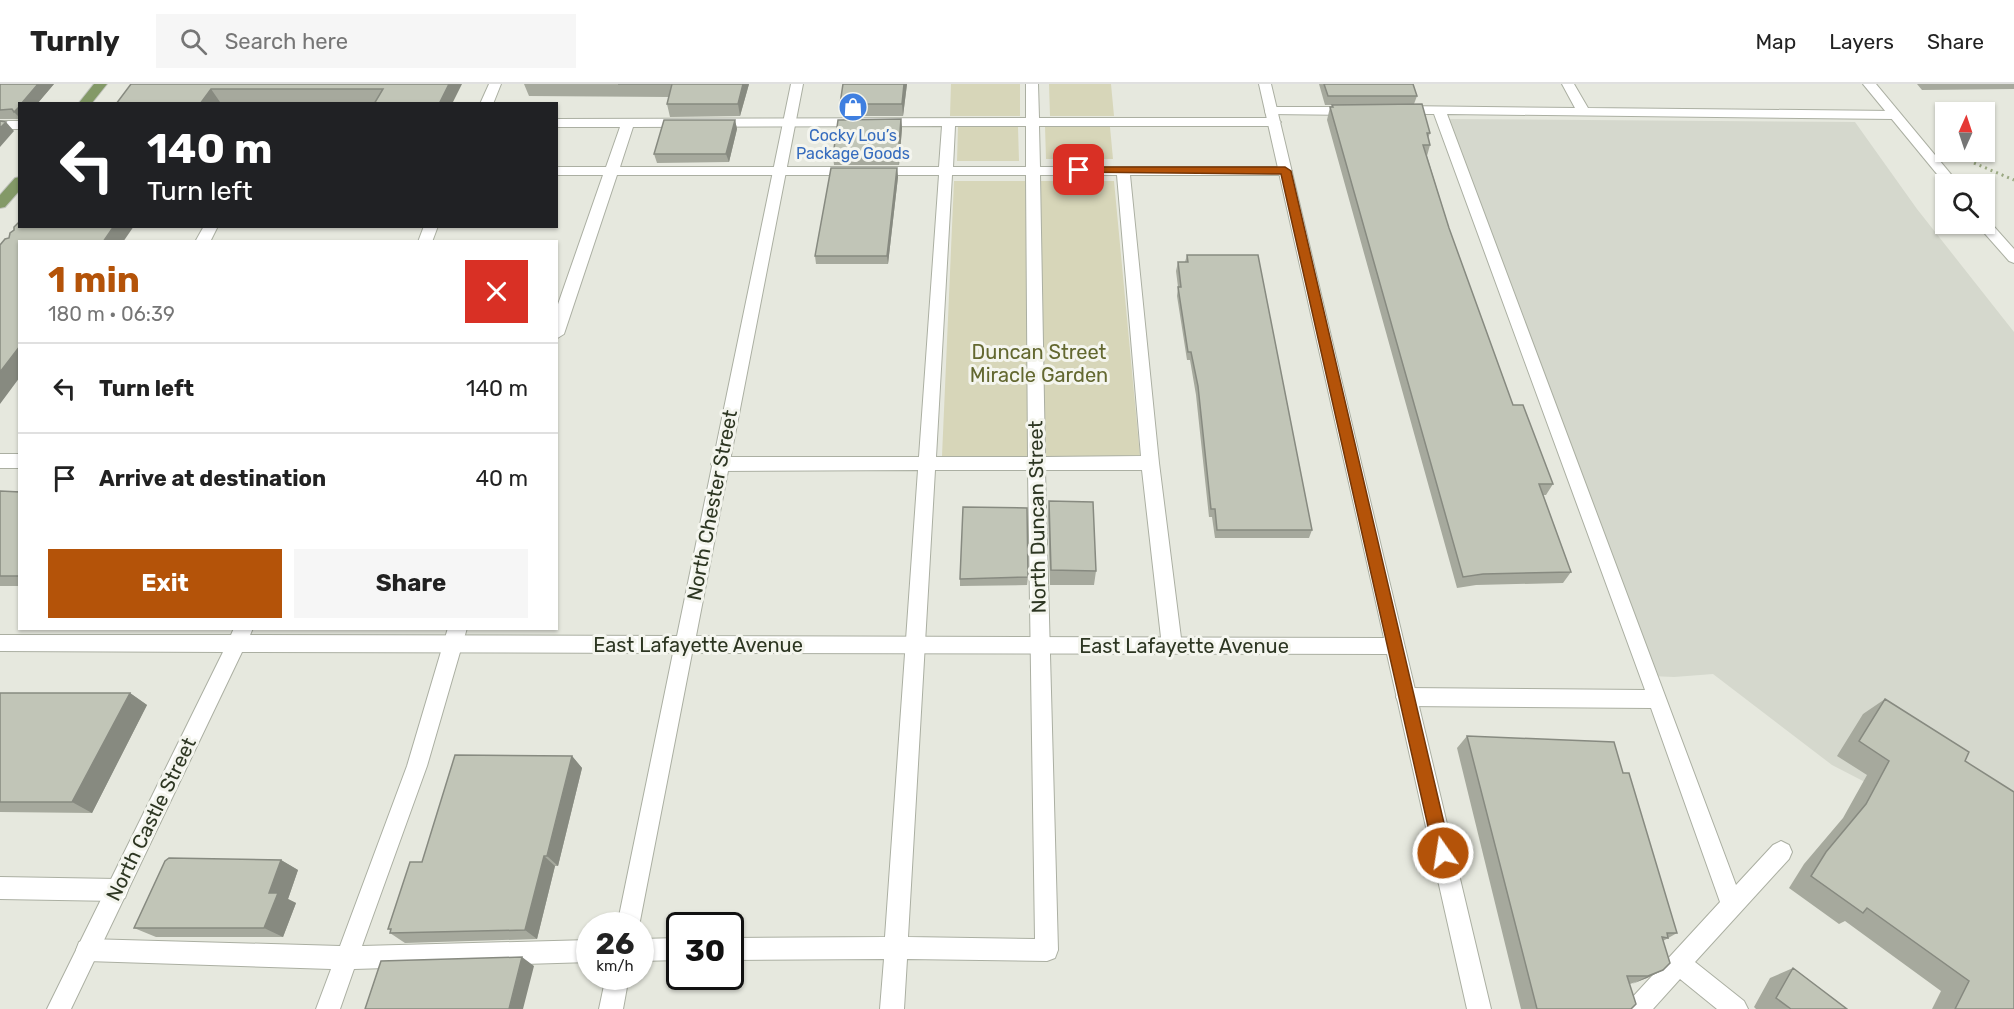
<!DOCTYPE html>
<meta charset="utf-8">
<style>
body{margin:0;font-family:Rubik,sans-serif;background:#f6f6f6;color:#222;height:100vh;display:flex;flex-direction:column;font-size:22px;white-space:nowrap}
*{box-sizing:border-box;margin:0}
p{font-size:20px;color:#767676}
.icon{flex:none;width:33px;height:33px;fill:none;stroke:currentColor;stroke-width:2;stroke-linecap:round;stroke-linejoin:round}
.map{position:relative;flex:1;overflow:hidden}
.drawer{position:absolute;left:18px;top:156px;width:540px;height:390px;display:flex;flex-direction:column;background:#fff;border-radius:0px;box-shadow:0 2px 4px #0004}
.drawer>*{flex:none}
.guide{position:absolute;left:18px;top:18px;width:540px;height:126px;border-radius:0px;box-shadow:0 2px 4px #0004;background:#202124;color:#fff;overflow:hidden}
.needle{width:39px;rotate:3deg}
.controls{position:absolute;left:1935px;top:18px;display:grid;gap:12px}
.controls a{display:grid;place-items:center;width:60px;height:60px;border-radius:0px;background:#fff;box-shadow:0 2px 4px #0004;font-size:30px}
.speed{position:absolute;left:576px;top:828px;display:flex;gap:12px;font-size:30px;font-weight:700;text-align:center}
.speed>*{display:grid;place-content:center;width:78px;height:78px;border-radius:50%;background:#fff;box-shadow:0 2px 4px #0004;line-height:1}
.speed small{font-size:15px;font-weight:400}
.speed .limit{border:3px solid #111;border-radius:9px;background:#fff;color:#111}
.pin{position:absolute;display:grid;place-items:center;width:51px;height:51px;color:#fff;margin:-26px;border-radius:12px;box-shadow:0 3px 9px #0006}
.me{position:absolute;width:66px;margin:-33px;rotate:347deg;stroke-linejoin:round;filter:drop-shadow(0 0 4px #0008)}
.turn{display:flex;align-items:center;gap:21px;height:126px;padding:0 30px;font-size:27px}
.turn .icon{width:78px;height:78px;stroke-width:2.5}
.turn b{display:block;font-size:42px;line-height:51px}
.round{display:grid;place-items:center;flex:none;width:63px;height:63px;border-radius:0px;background:#f6f6f6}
.summary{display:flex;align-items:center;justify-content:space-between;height:102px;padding:0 30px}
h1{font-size:36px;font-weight:700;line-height:45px;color:#b45309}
.action{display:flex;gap:12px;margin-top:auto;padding:12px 30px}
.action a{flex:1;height:69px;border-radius:0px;background:#b45309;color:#fff;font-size:24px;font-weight:700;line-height:69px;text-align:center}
.action a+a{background:#f6f6f6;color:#222}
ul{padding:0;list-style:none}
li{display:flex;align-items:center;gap:18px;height:90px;padding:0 30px;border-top:2px solid #e0e0e0}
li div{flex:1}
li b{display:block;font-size:22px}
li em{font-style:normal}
header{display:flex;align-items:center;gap:36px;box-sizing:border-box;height:84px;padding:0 30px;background:#fff;border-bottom:2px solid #e0e0e0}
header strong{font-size:28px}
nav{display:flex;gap:33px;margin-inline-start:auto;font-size:21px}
.search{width:420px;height:54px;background:#f6f6f6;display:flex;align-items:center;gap:15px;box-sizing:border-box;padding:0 21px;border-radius:0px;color:#767676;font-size:22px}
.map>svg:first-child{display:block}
.built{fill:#d5d8cd}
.green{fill:#d7d6b9}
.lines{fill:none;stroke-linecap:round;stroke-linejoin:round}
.service-casing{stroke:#abafa2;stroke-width:2}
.minor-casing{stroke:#abafa2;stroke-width:2}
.tertiary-casing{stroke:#abafa2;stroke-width:2}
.primary-casing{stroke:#c0c3bd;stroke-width:2}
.path{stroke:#9aa882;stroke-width:3;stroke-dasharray:2 4;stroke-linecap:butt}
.service{fill:#fff;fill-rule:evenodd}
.minor{fill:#fff;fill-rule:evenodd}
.tertiary{fill:#fff;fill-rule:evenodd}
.primary{fill:#839967;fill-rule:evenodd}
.wall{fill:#a6a99d}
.shaded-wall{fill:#878a80}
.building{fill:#c1c5b7;stroke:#878a80;stroke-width:1.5}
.route{fill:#b45309;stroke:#753606;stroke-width:1.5}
.labels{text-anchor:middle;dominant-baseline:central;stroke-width:6;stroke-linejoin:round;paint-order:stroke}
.far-shop-label{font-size:16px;fill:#366cbe;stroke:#f4f5ee}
.park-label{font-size:20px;fill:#636830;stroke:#f4f5ee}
.street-label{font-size:20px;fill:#2d3622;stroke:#f4f5ee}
</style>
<header>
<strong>Turnly</strong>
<div class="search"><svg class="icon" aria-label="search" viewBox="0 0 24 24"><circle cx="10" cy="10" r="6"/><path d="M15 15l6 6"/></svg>Search here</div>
<nav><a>Map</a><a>Layers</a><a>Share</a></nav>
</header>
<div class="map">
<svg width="2014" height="925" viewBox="0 0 2014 925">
<rect width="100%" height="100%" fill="#e6e8de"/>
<path class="built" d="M1442 35 1855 38 1917 125 2014 248V797L1863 697 1832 681 1713 590 1674 593 1650 592Z"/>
<path class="green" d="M951 0H1020V32H950Z
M1049 0H1111L1114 32H1050Z
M1045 42 1110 43 1113 75H1046Z
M958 43H1018L1019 77H957Z
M954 97H1114L1140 372H942Z"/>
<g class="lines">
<g class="service-casing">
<path id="service" d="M1026 0H1038L1039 34H1274L1281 38 1274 42H1039L1040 83H1285L1292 87 1285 91H1130L1159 379 1182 562 1179 568 1172 570 1165 568 1162 562 1142 386H1045L1058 866 1055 874 1047 877 907 875 904 925H880L884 875 730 876V854L885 853 918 386 720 387 714 385 711 380 714 375 720 373H919L939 91H617L564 250 556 255V226L603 91H556V83H606L620 43H556V35L1026 34ZM942 42 939 83H620L633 43ZM955 42H1026V83H953ZM952 91H1026L1028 373H936ZM1040 91H1117L1141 372 1045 373ZM935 386H1028L1035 855 908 853Z
M1562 0H1574L1588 24 1893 27 1899 31 1893 35 1447 30 1736 801 1773 761 1781 757 1789 761 1792 768 1789 775 1695 878 1744 917 1748 925H1717L1680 895 1653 925H1625L1629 917 1720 818 1651 624 1406 622 1399 619 1396 613 1399 607 1406 604 1645 606 1434 30H1400L1394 26 1400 22 1575 24Z
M1271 23H1354L1360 27 1354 31 1266 30 1265 27Z
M0 37H20V45H0Z
M204 142H218L210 158H195Z
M0 370H20V384H0Z
M448 544H467L427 682 362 862 590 856V878L354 885 340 925H316L331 885 87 877 79 874 76 866 79 858 87 855 340 862 407 682Z
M0 793 117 795 125 798 128 806 125 814 117 817 0 815Z
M680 854V876L640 877V855Z"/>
</g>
<g class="minor-casing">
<path id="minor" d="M489 0H501L493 20H480Z
M791 0H803L696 552 1384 554 1259 0H1271L1491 925H1467L1387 570 692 569 639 842H617L673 569 242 568 71 925H47L223 568 0 567V551H231L234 544H253L250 551 677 552Z
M424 142H438L432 158H418Z
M606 892H629L623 925H599Z"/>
</g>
<g class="tertiary-casing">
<path id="tertiary" d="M1863 0H1876L1959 100 1946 101Z
M1984 136 1989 137 2014 165V179L2009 177 1979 143 1977 140H1984Z"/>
</g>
<g class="primary-casing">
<path id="primary" d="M94 0H107L91 20H78Z
M20 93V106L5 123 0 124V111L15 94Z"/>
</g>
<path class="path" d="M1974 79 2014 96"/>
<use href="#service" class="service"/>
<use href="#minor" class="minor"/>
<use href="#tertiary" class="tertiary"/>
<use href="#primary" class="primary"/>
</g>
<path class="wall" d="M0 0H54L37 20H20V35H0Z
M131 0H462L375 18 116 20Z
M524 0H749L740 32 670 33 667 20 669 13 529 12Z
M907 0 903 32H841L840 20Z
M1319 0H1413L1417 12 1414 20 1430 49 1428 54 1430 61 1427 72 1449 144 1513 321 1553 400 1546 411H1543L1571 488 1563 499 1476 501 1457 504 1327 36 1330 23H1331L1332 21H1325Z
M1917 0H2014V5L1922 6Z
M901 35 902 44 899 81H834L833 72Z
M735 36 737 45 729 78 657 79 654 70Z
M897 84 898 93 888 180H816L815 172Z
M1187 171 1312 446 1309 454H1215L1212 433H1209L1196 311 1190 276H1187L1177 212 1178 203 1176 187 1178 178H1185Z
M0 407 20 408V502H0Z
M1049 417 1096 487 1094 501H1050L1048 432Z
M1028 493 1027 501 960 502V495Z
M0 609H130L147 621 92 729 0 728Z
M1885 615 1965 677 2014 925H1932L1941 907 1845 837 1839 840 1789 804 1804 780 1843 734 1867 691 1837 672 1863 630Z
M1467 652 1623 689 1677 849 1663 857V886L1647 894 1630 900 1631 925H1521L1457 664Z
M572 672 582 684 558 782H555L537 855 405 859 390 849 391 846 388 845 422 778Z
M281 776 298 786 288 815 296 819 283 853H156L134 844Z
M1793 884 1847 925H1756L1754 923 1770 894Z"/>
<path class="shaded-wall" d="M38 0H54L37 20H21Z
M449 0H462L452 20H439Z
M743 0H749L740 32 738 20Z
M904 0H907L903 32 902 20Z
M211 5 220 18 219 20H200Z
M20 22V34L14 28Z
M901 35 902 44 899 81 898 72Z
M735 36 737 45 729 78 726 70Z
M6 38 14 47 0 63V44Z
M897 84 898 93 888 180 887 172Z
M114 142H134L123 158H103Z
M20 262V293L0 320V288Z
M130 609 147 621 92 729 72 718Z
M572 672 582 684 558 782 547 772Z
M544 772 555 782 537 855 525 846Z
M281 776 298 786 288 815 296 819 283 853 264 844 269 809Z
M522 873 534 882 523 925H509Z
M1663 886 1647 894 1632 900 1648 892Z"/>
<path class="building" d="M0 0H38L21 20H20V22L14 28 12 25 0 26Z
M131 0H449L439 20H374L383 5H211L200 20H116Z
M618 0H743L738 20H667L672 0Z
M843 0H904L902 20H840Z
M1324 0H1413L1417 12H1328Z
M1422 20 1430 49H1427L1430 61H1423L1449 144 1513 321H1523L1553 400H1539L1571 488 1483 490 1463 493 1330 23H1333L1332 21Z
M901 35 898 72H833L838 36Z
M664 36H735L726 70H654Z
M0 37 6 38 0 44Z
M831 84H897L887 172H815Z
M20 137V142H114L103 158H20V262L0 288V161L5 155 9 154 10 149 14 146V143Z
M1187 171H1258L1312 446H1217L1215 425H1211L1198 302 1191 268H1188L1178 203H1181L1178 178H1188Z
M0 407 20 408V492H0Z
M1049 417 1093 418 1096 487 1051 486Z
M963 423 1027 424 1028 493 960 495Z
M0 609H130L72 718H0Z
M1885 615 1969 668 1965 677 2014 708V925H1955L1969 897 1867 824 1863 829 1811 792 1826 768 1866 720 1889 677 1859 657Z
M1467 652 1614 658 1623 689H1629L1677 849H1667L1668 854 1662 853 1670 879 1663 886 1648 892H1627L1636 920 1631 925H1537Z
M455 671 572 672 547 772H544L525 846 390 849 391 845H388L410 778H422Z
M169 774 281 776 269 809H278L264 844H134L165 777Z
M522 873 509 925H365L381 877Z
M1793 884 1847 925H1791L1776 914Z"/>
<path class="route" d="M1079 83H1285L1291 87 1451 769 1448 774 1443 777 1437 774 1434 769 1281 90 1075 88V84Z"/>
<defs>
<g id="shop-disc" transform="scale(1.5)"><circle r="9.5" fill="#3f7fe0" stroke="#f4f5ee"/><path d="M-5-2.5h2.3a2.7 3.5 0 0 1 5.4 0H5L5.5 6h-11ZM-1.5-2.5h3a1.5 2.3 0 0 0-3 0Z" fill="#fff"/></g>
</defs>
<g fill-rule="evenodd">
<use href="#shop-disc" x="853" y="23"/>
</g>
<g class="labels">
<g class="far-shop-label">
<text x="853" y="51">Cocky Lou’s<tspan x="853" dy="18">Package Goods</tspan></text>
</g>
<g class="park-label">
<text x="1039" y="268">Duncan Street<tspan x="1039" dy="23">Miracle Garden</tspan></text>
</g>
<g class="street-label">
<text transform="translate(712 421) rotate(-79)">North Chester Street</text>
<text transform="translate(1037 433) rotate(-91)">North Duncan Street</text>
<text x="698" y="561">East Lafayette Avenue</text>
<text x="1184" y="562">East Lafayette Avenue</text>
<text transform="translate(151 735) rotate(-64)">North Castle Street</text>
</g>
</g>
</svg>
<div class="controls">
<a><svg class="needle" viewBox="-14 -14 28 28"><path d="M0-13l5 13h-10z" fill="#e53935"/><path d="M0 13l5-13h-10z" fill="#767676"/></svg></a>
<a><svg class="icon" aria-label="search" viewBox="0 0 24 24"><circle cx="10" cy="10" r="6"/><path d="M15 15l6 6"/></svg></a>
</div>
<div class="speed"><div>26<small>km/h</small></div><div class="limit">30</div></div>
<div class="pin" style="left:1079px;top:86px;background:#d93025"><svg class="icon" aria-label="arrive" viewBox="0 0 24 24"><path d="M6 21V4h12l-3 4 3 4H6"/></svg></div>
<svg class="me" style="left:1443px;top:769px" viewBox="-20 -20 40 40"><circle r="17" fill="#b45309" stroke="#fff" stroke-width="3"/><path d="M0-11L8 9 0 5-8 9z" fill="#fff"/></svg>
<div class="guide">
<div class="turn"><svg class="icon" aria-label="left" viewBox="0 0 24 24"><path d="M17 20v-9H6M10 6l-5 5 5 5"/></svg><div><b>140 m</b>Turn left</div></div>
</div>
<section class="drawer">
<div class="summary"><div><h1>1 min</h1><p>180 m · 06:39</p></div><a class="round" style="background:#d93025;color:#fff"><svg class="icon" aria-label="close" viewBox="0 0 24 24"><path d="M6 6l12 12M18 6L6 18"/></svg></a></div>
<ul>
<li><svg class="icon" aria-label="left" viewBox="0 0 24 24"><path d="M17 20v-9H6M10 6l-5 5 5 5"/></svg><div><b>Turn left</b></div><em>140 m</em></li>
<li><svg class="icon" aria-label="arrive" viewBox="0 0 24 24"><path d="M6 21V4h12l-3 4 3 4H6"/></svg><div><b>Arrive at destination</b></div><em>40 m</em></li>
</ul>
<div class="action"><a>Exit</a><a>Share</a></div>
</section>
</div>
